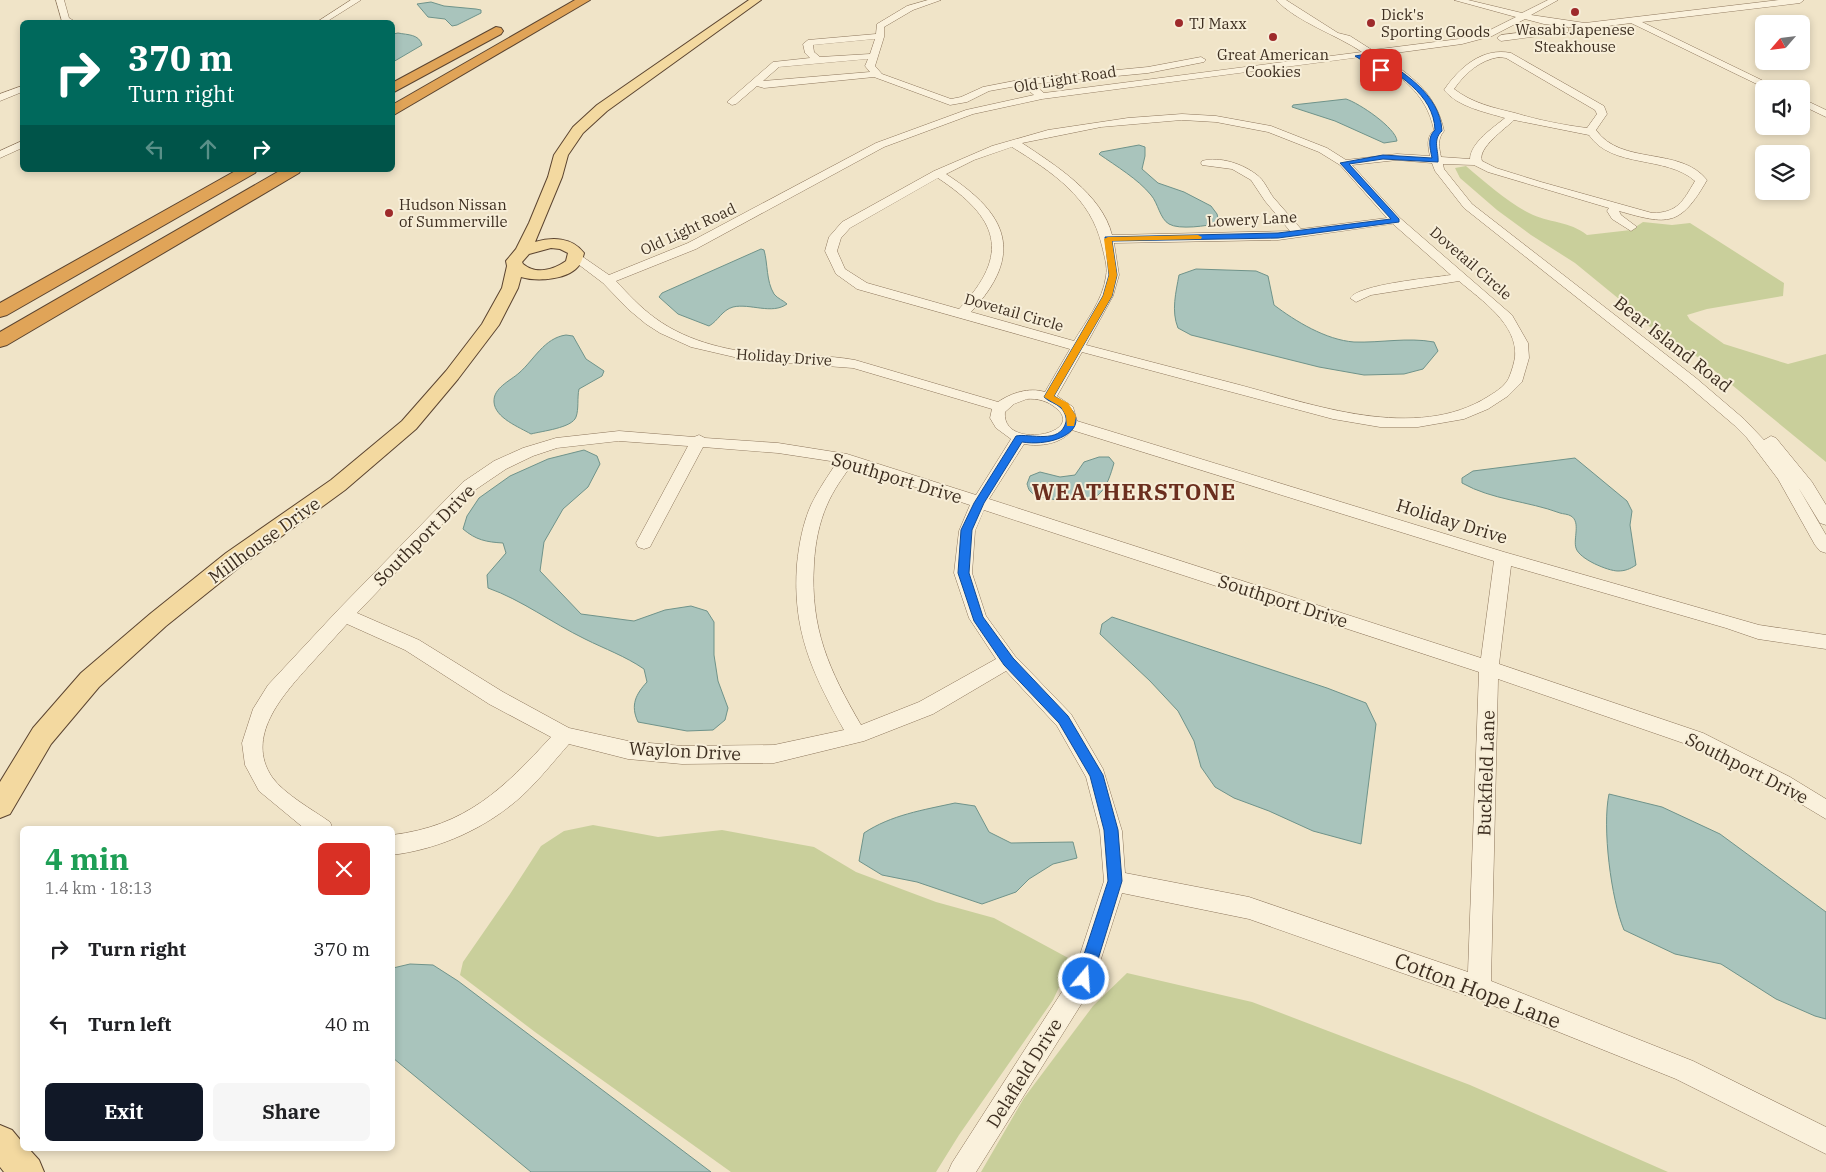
<!DOCTYPE html>
<meta charset="utf-8">
<style>
body{margin:0;font-family:"IBM Plex Serif",serif;background:#f6f6f6;color:#202124;height:100vh;display:flex;flex-direction:column;font-size:19px;white-space:nowrap}
*{box-sizing:border-box;margin:0}
p{font-size:16px;color:#757577}
.icon{flex:none;width:28px;height:28px;fill:none;stroke:currentColor;stroke-width:2;stroke-linecap:round;stroke-linejoin:round}
.map{position:relative;flex:1;overflow:hidden}
.side{position:absolute;left:20px;top:826px;width:375px;height:325px;display:flex;flex-direction:column;background:#fff;border-radius:8px;box-shadow:0 2px 8px #0003}
.side>*{flex:none}
.banner{position:absolute;left:20px;top:20px;width:375px;height:152px;border-radius:8px;box-shadow:0 2px 8px #0003;background:#00695c;color:#fff;overflow:hidden}
.needle{width:32px;rotate:242deg}
.controls{position:absolute;left:1755px;top:15px;display:grid;gap:10px}
.controls a{display:grid;place-items:center;width:55px;height:55px;border-radius:8px;background:#fff;box-shadow:0 2px 8px #0003;font-size:25px}
.pin{position:absolute;display:grid;place-items:center;width:42px;height:42px;color:#fff;margin:-21px;border-radius:10px;box-shadow:0 2px 8px #0006}
.me{position:absolute;width:55px;margin:-28px;rotate:18deg;stroke-linejoin:round;filter:drop-shadow(0 0 4px #0008)}
.turn{display:flex;align-items:center;gap:18px;height:105px;padding:0 25px;font-size:22px}
.turn .icon{width:65px;height:65px;stroke-width:2.5}
.turn b{display:block;font-size:35px;line-height:42px}
.lanes{display:flex;align-items:center;height:48px;padding:0 25px;background:#0003;justify-content:center;gap:25px;direction:ltr}
.lanes .off{opacity:.35}
.round{display:grid;place-items:center;flex:none;width:52px;height:52px;border-radius:8px;background:#f6f6f6}
.overview{display:flex;align-items:center;justify-content:space-between;height:85px;padding:0 25px}
h1{font-size:30px;font-weight:800;line-height:38px;color:#1e9e55}
.action{display:flex;gap:10px;margin-top:auto;padding:10px 25px}
.action a{flex:1;height:58px;border-radius:8px;background:#111827;color:#fff;font-size:20px;font-weight:800;line-height:58px;text-align:center}
.action a+a{background:#f6f6f6;color:#202124}
ul{padding:0;list-style:none}
li{display:flex;align-items:center;gap:15px;height:75px;padding:0 25px}
li div{flex:1}
li b{display:block;font-size:19px}
li em{font-style:normal}
.map>svg:first-child{display:block}
.green{fill:#c9cf9b}
.water{fill:#a9c4bc;stroke:#6f938a}
.lines{fill:none;stroke-linecap:round;stroke-linejoin:round}
.minor-casing{stroke:#8d765c;stroke-width:1}
.major-casing{stroke:#5b4430;stroke-width:2}
.highway-casing{stroke:#5b4430;stroke-width:2}
.minor{fill:#faf1dc;fill-rule:evenodd}
.major{fill:#f3d9a0;fill-rule:evenodd}
.highway{fill:#e0a458;fill-rule:evenodd}
.route{fill:#1a73e8;stroke:#114b97}
.slow{fill:#f59e0b}
.poi-dot{fill:#9e2a2b;stroke:#f7eed8;stroke-width:2}
.labels{text-anchor:middle;dominant-baseline:central;stroke-width:4;stroke-linejoin:round;paint-order:stroke}
.far-poi-label{font-size:15px;fill:#3d2e20;stroke:#f7eed8;text-anchor:start}
.far-street-label{font-size:15px;fill:#3d2e20;stroke:#f7eed8}
.street-label{font-size:18px;fill:#3d2e20;stroke:#f7eed8}
.near-street-label{font-size:21px;fill:#3d2e20;stroke:#f7eed8}
.district-label{font-size:22px;font-weight:bold;letter-spacing:1px;fill:#6b2e1e;stroke:#f7eed8}
</style>
<div class="map">
<svg width="1826" height="1172" viewBox="0 0 1826 1172">
<rect width="100%" height="100%" fill="#f0e4c8"/>
<path class="green" d="M1466 166C1486 183 1506 201 1529 213 1548 223 1570 221 1587 235L1631 230 1643 222 1672 225 1690 223 1784 283 1783 296 1707 309 1687 315 1690 320 1724 344 1788 364 1826 354V462L1699 358 1641 321 1619 299 1575 263 1531 235 1497 210 1460 178 1455 168Z
M593 825 658 837 722 830 814 847 856 872 936 902 994 918 1072 960 1053 1000 959 1135 936 1172H731L535 1032 460 975 463 962 510 894 541 846 564 831Z
M1127 973 1252 1002 1470 1085 1668 1172H981L1024 1098 1093 1006Z"/>
<path class="water" d="M431 2 444 6 476 9 481 10V13L457 25 452 26 445 19 428 17 417 4Z
M398 33C408 35 419 34 422 45L393 62V34Z
M1346 99C1359 103 1396 128 1397 141L1384 143 1335 121 1292 107 1293 105Z
M1139 145 1145 147V156L1142 169 1158 183 1184 192 1211 206 1217 214 1219 223C1207 226 1179 230 1169 224 1160 219 1158 203 1151 195 1138 179 1116 166 1099 154L1101 152Z
M761 249 764 250C768 264 766 281 774 294 778 299 783 300 787 304 772 315 750 303 733 307 722 310 718 321 709 326L678 314 659 297 662 293Z
M1196 269 1256 271 1268 276 1274 305C1295 321 1326 340 1354 342 1381 343 1407 337 1434 342L1438 351 1423 369 1404 374 1364 375 1319 367 1191 335 1178 328C1171 311 1176 292 1179 275Z
M566 335 573 336 586 359 604 371 602 376 579 389C577 398 579 409 576 417 572 428 542 431 531 434 519 427 495 418 494 402 493 388 510 381 519 373 534 360 544 338 566 335Z
M584 450 597 456 600 464 588 487 563 509 544 542 540 571 581 614 634 621 665 610 691 606 707 611 714 622V655L718 681 728 708 725 720 713 730 687 731 638 722C630 705 636 694 647 682L644 669C625 656 605 649 585 639 552 623 522 600 488 588L487 575 506 553 503 543C486 542 476 540 463 529L467 516 479 498 510 476 548 459Z
M1099 457H1109L1114 463C1111 473 1107 488 1098 495 1087 503 1038 502 1030 491 1028 489 1028 486 1027 484L1030 476 1040 472 1060 477 1075 475 1084 462Z
M1575 458 1627 501 1632 511 1630 525 1636 565C1630 569 1625 571 1618 571 1608 571 1579 559 1576 548 1573 539 1581 522 1571 516 1568 514 1563 514 1560 513 1528 501 1492 500 1462 483V478L1473 471Z
M1112 617 1327 688 1366 703 1376 724 1361 844 1313 831 1269 811 1234 798 1215 787 1201 767 1194 741 1178 711 1150 681 1100 634 1102 624Z
M1609 794 1662 807 1720 834 1826 912V1019L1815 1016 1776 999 1721 964 1675 954 1624 930C1611 899 1602 827 1609 794Z
M955 803 975 806 989 832 1011 843 1073 842 1077 858 1053 864 1029 879 1016 892 982 904 917 882 882 875 859 861 864 833C891 815 923 810 955 803Z
M410 964 433 965 458 981 711 1172H531L393 1058V968Z"/>
<g class="lines">
<g class="minor-casing">
<path id="minor" d="M56 0H64L69 18 76 22 62 21Z
M351 0H361L326 22H317Z
M928 0H941L913 10 884 27V37L875 66 882 74 951 99 961 97 983 87 1024 79 1148 67 1201 57 1206 60 1204 62 1148 73 1033 84 1044 93 1362 52C1337 35 1297 22 1276 0H1286L1338 33 1350 36 1372 50 1459 39 1486 32 1516 17 1454 0H1468L1522 13 1548 0H1558L1531 15 1585 23 1779 0H1804L1800 3 1642 22 1780 89H1767L1631 23 1585 29 1544 24 1525 19 1492 36 1462 44 1380 55C1411 75 1436 93 1444 131 1437 139 1439 147 1441 157L1470 159C1471 142 1493 128 1505 118 1485 112 1458 107 1444 90 1459 68 1482 47 1511 53L1604 106 1607 114 1596 130C1621 166 1680 146 1707 180 1680 227 1668 225 1619 211L1621 215 1637 227 1631 231 1612 219 1607 211 1609 208 1488 172 1474 165 1443 164 1444 169 1472 204 1696 378 1744 419 1764 440 1771 436 1776 438 1812 482 1826 505V525L1820 523 1798 487 1826 535V553L1820 551 1815 545 1778 479 1747 438 1734 425 1686 384 1464 208 1435 171 1432 163 1397 160 1352 165 1400 218 1512 315 1528 343 1529 358 1522 382 1508 396 1488 409 1464 419 1418 427H1380L1333 419 1082 352 1057 396 1073 407 1077 421 1504 552 1759 625 1826 635V649L1758 639 1726 628 1511 566 1499 664 1703 733 1790 777 1826 799V819L1776 789 1689 745 1498 679 1491 981 1693 1061 1826 1127V1154L1676 1079 1479 1000 1249 919 1122 893 1092 987 976 1172H948L952 1163 1074 973 1104 881 1100 831 1086 777 1057 726 1006 671 933 714 864 741 774 763 682 764 628 759 569 744C554 761 539 780 523 795 487 828 440 849 392 855V835C466 826 503 789 551 737L489 704 405 650 347 624C334 638 321 653 308 667 282 696 245 737 272 777 284 794 313 810 330 822L333 829H305L259 791 245 765 242 743 253 709 268 685 338 610 463 482 494 461 523 448 556 438 619 431 694 437 699 435 705 438 778 443 847 454 976 495 1011 439 996 428 990 418 992 409 853 368 747 360 691 347 660 333 646 324 628 309 603 283 570 258 572 255H580L609 275 688 243 876 143 966 110 1034 95 1022 85 989 91 967 102 950 105 874 77 764 88 757 86 736 104 732 105 727 102 773 62 810 58 805 53 803 44 808 40 876 34 877 24 907 6ZM875 39 870 54 820 57 814 52 813 45ZM1369 56C1400 76 1426 92 1434 130 1426 137 1428 147 1430 156L1397 154 1346 160 1327 148 1271 126 1216 116 1182 114 1128 118 1048 130 992 146 934 171 842 222 829 237 825 251 836 274 857 289 1070 349 1045 392C1029 387 1011 393 998 402L855 360C828 355 801 356 775 355 733 352 689 343 655 318 640 307 628 294 616 281L696 249 884 147 973 114 1042 99ZM1499 57 1506 58 1595 110 1597 114 1587 128C1563 125 1538 120 1515 113 1494 108 1472 103 1454 89 1465 73 1480 60 1499 57ZM868 59 865 66 870 72 763 81 779 67ZM1182 120 1216 122 1268 132 1319 152 1340 165 1387 218 1301 229C1292 218 1282 208 1273 197 1268 190 1264 180 1257 175 1243 164 1220 156 1202 161L1201 163 1202 165 1232 169 1251 180 1265 201 1290 231 1112 235C1102 194 1055 165 1022 143L1101 127ZM1514 120 1589 135C1612 169 1666 155 1695 181 1683 201 1678 213 1652 213L1541 182 1496 168 1482 161C1477 148 1505 129 1514 120ZM1012 147C1052 172 1091 197 1102 246 1104 255 1108 267 1106 276 1103 300 1086 321 1074 341L971 312C1025 254 1008 214 946 174L974 160ZM938 178C998 218 1012 253 959 309L867 283 845 269 837 251 841 238 850 228ZM1393 224 1451 275C1431 278 1360 284 1350 298L1356 302 1371 295 1459 281C1481 300 1518 324 1515 357 1514 363 1512 370 1510 375 1507 385 1497 391 1489 396 1416 443 1312 404 1236 384 1186 371 1136 358 1086 345L1113 296 1119 275 1114 243 1278 240ZM1027 399C1037 398 1048 401 1056 408 1088 434 1001 451 1005 412L1014 404ZM1072 430 1494 561 1481 658 989 499 1024 444C1040 447 1062 444 1072 430ZM619 441 688 446 636 543 638 547 644 549 650 547 652 543 703 447 778 453 837 462C828 476 818 490 811 505 803 523 799 544 797 564 792 630 812 673 844 730L774 745 682 746 628 741 569 728 503 692 419 640 357 613 475 490 506 469 533 456 557 448ZM851 466 970 505 959 531 954 573 969 618 996 659 919 702 861 725C829 670 810 629 814 564 815 544 819 523 827 505 833 491 842 478 851 466ZM984 510 1479 672 1468 972 1249 897 1125 873 1122 831 1103 769 1071 714 1015 656 986 616 972 573 975 531Z
M1565 27 1568 28V32L1501 41 1497 38 1501 35Z
M22 86V92L0 101V94Z
M1801 98 1826 110V117L1801 105Z
M22 141V148L0 158V151Z"/>
</g>
<g class="major-casing">
<path id="major" d="M749 0H761L607 111 583 133 568 155 562 177 535 242C552 237 572 237 584 253 583 257 582 261 580 264 570 280 537 282 521 277L518 288 499 325 458 379 416 429 345 490 242 565 166 626 99 687 51 744 10 814 0 818V782L33 728 81 673 150 614 226 553 331 480 402 421 446 371 482 324 502 288 507 266 506 261 516 249 529 223 548 177 554 155 573 127 597 105ZM551 248 560 249 568 253 566 261C553 270 536 275 523 264L522 262 529 254Z
M0 1125 12 1130 22 1142V1149H29L39 1160 44 1172H4L0 1167Z"/>
</g>
<g class="highway-casing">
<path id="highway" d="M575 0H590L392 116V105Z
M496 27 501 28 503 31 501 34 392 93V83Z
M237 170H257L255 173 7 315 0 317V303Z
M281 170H301L299 173 7 345 0 347V332Z"/>
</g>
<use href="#minor" class="minor"/>
<use href="#major" class="major"/>
<use href="#highway" class="highway"/>
</g>
<path class="route" d="M1373 53C1401 71 1440 93 1442 131 1432 140 1439 151 1438 162L1383 159 1349 164 1399 219V222L1278 238 1112 241 1117 275 1112 296 1054 396C1103 423 1060 448 1022 442L984 503 972 530 969 573 983 617 1013 658 1068 716 1103 775 1118 830 1122 881 1092 979 1089 984 1084 986 1079 984 1076 979 1108 881 1104 830 1090 776 1059 723 1004 665 974 621 958 573 961 530 974 503 1016 436C1030 433 1060 445 1066 422 1067 417 1064 411 1061 408 1056 403 1049 402 1044 397L1103 296 1109 275 1105 237 1278 233 1391 219 1340 163 1383 155 1432 158C1430 148 1427 137 1435 130 1434 94 1396 73 1369 56L1364 57 1383 69V71H1379L1355 56Z"/>
<path class="slow" d="M1198 235 1202 237 1201 239 1112 241 1117 275 1112 296 1054 396 1068 403 1076 416 1074 426H1067L1066 416 1061 407 1044 397 1103 296 1109 275 1104 239 1108 237Z"/>
<g class="poi-dot">
<circle cx="1575" cy="12" r="5"/>
<circle cx="1179" cy="23" r="5"/>
<circle cx="1371" cy="23" r="5"/>
<circle cx="1273" cy="37" r="5"/>
<circle cx="389" cy="213" r="5"/>
</g>
<g class="labels">
<g class="far-poi-label">
<text x="1381" y="14">Dick's<tspan x="1381" dy="17">Sporting Goods</tspan></text>
<text x="1189" y="23">TJ Maxx</text>
<text x="1575" y="29" text-anchor="middle">Wasabi Japenese<tspan x="1575" dy="17">Steakhouse</tspan></text>
<text x="1273" y="54" text-anchor="middle">Great American<tspan x="1273" dy="17">Cookies</tspan></text>
<text x="399" y="204">Hudson Nissan<tspan x="399" dy="17">of Summerville</tspan></text>
</g>
<g class="far-street-label">
<text transform="translate(1065 79) rotate(-9)">Old Light Road</text>
<text transform="translate(1252 219) rotate(-3)">Lowery Lane</text>
<text transform="translate(688 229) rotate(-25)">Old Light Road</text>
<text transform="translate(1471 263) rotate(41)">Dovetail Circle</text>
<text transform="translate(1014 312) rotate(16)">Dovetail Circle</text>
<text transform="translate(784 357) rotate(4)">Holiday Drive</text>
</g>
<g class="street-label">
<text transform="translate(1673 344) rotate(38)">Bear Island Road</text>
<text transform="translate(897 478) rotate(17)">Southport Drive</text>
<text transform="translate(1452 521) rotate(17)">Holiday Drive</text>
<text transform="translate(424 535) rotate(-45)">Southport Drive</text>
<text transform="translate(264 540) rotate(-36)">Millhouse Drive</text>
<text transform="translate(1283 601) rotate(18)">Southport Drive</text>
<text transform="translate(685 751) rotate(3)">Waylon Drive</text>
<text transform="translate(1747 768) rotate(27)">Southport Drive</text>
<text transform="translate(1486 773) rotate(-88)">Buckfield Lane</text>
<text transform="translate(1024 1073) rotate(-58)">Delafield Drive</text>
</g>
<g class="near-street-label">
<text transform="translate(1478 990) rotate(21)">Cotton Hope Lane</text>
</g>
<g class="district-label">
<text x="1134" y="491">WEATHERSTONE</text>
</g>
</g>
</svg>
<div class="controls">
<a><svg class="needle" viewBox="-14 -14 28 28"><path d="M0-13l5 13h-10z" fill="#e53935"/><path d="M0 13l5-13h-10z" fill="#757577"/></svg></a>
<a><svg class="icon" aria-label="sound" viewBox="0 0 24 24"><path d="M4 9h4l5-4v14l-5-4H4zM17 9q2 3 0 6"/></svg></a>
<a><svg class="icon" aria-label="layers" viewBox="0 0 24 24"><path d="M12 4l9 5-9 5-9-5zM3 14l9 5 9-5"/></svg></a>
</div>
<div class="pin" style="left:1381px;top:70px;background:#d93025"><svg class="icon" aria-label="arrive" viewBox="0 0 24 24"><path d="M6 21V4h12l-3 4 3 4H6"/></svg></div>
<svg class="me" style="left:1084px;top:979px" viewBox="-20 -20 40 40"><circle r="17" fill="#1a73e8" stroke="#fff" stroke-width="3"/><path d="M0-11L8 9 0 5-8 9z" fill="#fff"/></svg>
<div class="banner">
<div class="turn"><svg class="icon" aria-label="right" viewBox="0 0 24 24"><path d="M7 20v-9h11M14 6l5 5-5 5"/></svg><div><b>370 m</b>Turn right</div></div>
<div class="lanes"><svg class="icon off" aria-label="left" viewBox="0 0 24 24"><path d="M17 20v-9H6M10 6l-5 5 5 5"/></svg><svg class="icon off" aria-label="ahead" viewBox="0 0 24 24"><path d="M12 20V5M6 11l6-6 6 6"/></svg><svg class="icon" aria-label="right" viewBox="0 0 24 24"><path d="M7 20v-9h11M14 6l5 5-5 5"/></svg></div>
</div>
<section class="side">
<div class="overview"><div><h1>4 min</h1><p>1.4 km · 18:13</p></div><a class="round" style="background:#d93025;color:#fff"><svg class="icon" aria-label="close" viewBox="0 0 24 24"><path d="M6 6l12 12M18 6L6 18"/></svg></a></div>
<ul>
<li><svg class="icon" aria-label="right" viewBox="0 0 24 24"><path d="M7 20v-9h11M14 6l5 5-5 5"/></svg><div><b>Turn right</b></div><em>370 m</em></li>
<li><svg class="icon" aria-label="left" viewBox="0 0 24 24"><path d="M17 20v-9H6M10 6l-5 5 5 5"/></svg><div><b>Turn left</b></div><em>40 m</em></li>
</ul>
<div class="action"><a>Exit</a><a>Share</a></div>
</section>
</div>
